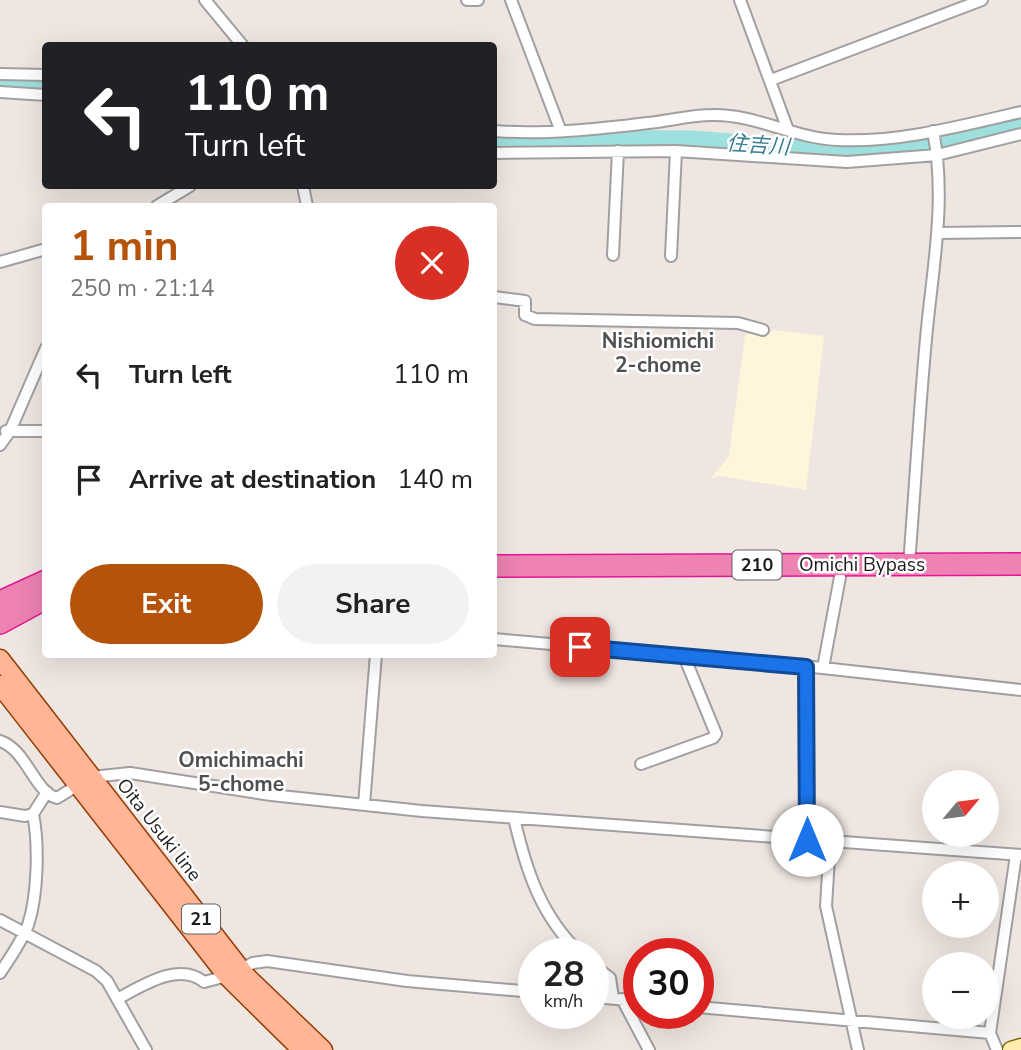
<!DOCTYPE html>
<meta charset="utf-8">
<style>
body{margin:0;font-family:"Nunito Sans","Noto Sans JP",sans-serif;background:#f2f2f2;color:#222;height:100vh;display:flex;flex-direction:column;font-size:26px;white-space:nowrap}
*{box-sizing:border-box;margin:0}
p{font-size:23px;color:#767676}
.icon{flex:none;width:38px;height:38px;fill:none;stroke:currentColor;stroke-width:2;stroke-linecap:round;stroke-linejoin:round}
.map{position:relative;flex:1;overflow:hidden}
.details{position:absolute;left:42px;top:203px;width:455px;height:455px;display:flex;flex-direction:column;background:#fff;border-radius:7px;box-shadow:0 7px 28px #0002}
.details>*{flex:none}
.top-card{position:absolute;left:42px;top:42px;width:455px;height:147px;border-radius:7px;box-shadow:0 7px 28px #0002;background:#202124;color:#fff;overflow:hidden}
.needle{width:46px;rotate:61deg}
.fabs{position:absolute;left:922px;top:770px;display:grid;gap:14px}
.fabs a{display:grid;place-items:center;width:77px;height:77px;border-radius:50%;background:#fff;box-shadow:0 7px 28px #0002;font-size:35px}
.speed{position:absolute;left:518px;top:938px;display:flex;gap:14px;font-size:35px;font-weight:700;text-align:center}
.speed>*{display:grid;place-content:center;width:91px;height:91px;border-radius:50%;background:#fff;box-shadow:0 7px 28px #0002;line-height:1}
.speed small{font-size:18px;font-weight:400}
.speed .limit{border:10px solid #d22;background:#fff;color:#111}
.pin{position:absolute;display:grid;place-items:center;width:60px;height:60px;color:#fff;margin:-30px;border-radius:14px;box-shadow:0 4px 10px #0006}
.me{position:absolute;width:77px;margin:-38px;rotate:0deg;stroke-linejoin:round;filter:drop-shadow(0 0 5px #0008)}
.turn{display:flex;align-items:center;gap:24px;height:147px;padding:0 28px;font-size:32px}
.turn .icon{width:91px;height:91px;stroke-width:2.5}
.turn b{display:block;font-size:49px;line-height:60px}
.round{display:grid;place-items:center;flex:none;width:74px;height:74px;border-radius:37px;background:#f2f2f2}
.summary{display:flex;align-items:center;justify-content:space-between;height:119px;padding:0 28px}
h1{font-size:42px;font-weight:700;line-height:52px;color:#b45309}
.cta{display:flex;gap:14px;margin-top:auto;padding:14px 28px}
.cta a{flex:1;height:80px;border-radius:42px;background:#b45309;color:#fff;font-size:28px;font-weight:700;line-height:80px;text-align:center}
.cta a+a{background:#f2f2f2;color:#222}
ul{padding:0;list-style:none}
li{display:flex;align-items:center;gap:21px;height:105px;padding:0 28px}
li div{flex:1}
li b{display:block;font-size:26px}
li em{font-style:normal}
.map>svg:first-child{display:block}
.education{fill:#fff5da}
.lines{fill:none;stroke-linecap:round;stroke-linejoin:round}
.river{stroke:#9de0dd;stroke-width:19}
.street-casing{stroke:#a0a0a0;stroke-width:14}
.secondary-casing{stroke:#776400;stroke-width:19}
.primary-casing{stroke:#953b00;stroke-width:21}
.highway-casing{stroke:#e51695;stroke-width:24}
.street{stroke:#fff;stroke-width:10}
.secondary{stroke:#feedaf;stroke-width:16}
.primary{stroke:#ffb596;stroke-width:18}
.highway{stroke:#ed82b3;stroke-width:21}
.route-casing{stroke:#114b97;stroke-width:18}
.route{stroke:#1a73e8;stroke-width:12}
.labels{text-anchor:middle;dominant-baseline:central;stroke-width:5;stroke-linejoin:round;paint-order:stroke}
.shield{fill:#fff;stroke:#606060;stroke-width:2}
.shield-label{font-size:18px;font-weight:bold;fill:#1c1c1c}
.street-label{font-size:19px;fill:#1c1c1c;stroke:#fff}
.water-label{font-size:21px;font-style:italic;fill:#387e93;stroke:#fff}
.neighbourhood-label{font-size:21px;font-weight:bold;fill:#4f4f4f;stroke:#fff}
</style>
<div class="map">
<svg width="1021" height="1050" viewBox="0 0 1021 1050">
<rect width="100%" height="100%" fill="#efe6e1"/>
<path class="education" d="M774 330 824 336 806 490 720 476 711 478 729 456 745 336 750 332 766 335Z"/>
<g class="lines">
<path class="river" d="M0 79 46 84
M494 139 692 140 848 152 929 144 1021 125"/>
<g class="street-casing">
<path id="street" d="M205 0 243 46
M467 0H478
M511 0 560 129
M740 0 788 130
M0 74 46 75
M771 80 982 0
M0 92 46 95
M494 131C543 135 599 129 648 123 670 121 690 115 712 115 756 114 793 138 837 140 898 143 961 126 1021 112
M494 153 676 151 847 162 937 155 1021 134
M303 186 307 206
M157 206 190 186
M938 233 1021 232
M613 255 618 151
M671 256 676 151
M0 262 46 249
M494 297 525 301V315L535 319 738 323 763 330
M6 431H46
M0 445 10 431 46 348
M909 564C915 489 919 414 926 339 932 271 947 200 933 131
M494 639 823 668 1021 690
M806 667 807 840
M823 668 840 577
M0 741C27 750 34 792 57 798L91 777 130 773 271 795 422 811 1021 855
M641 764 713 738 716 734 684 656
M364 805 376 654
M0 812 25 816 33 814 47 792
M514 818C526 870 541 917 581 954
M830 841 826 906 858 1050
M0 920 96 971 107 981 146 1050
M593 965 610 978 613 998
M0 973C10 958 22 941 28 925 38 895 39 844 33 814
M593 997 639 1001
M117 999C142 986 179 961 204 982L227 976 253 963 267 961 407 981 534 992
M622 999 649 1050
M698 1007 990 1033 997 1050
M990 1033 1016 855"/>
</g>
<g class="secondary-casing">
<path id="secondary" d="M1011 1050 1021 1047"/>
</g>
<g class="primary-casing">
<path id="primary" d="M0 659 246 976 323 1050
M0 685 227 976 302 1050"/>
</g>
<g class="highway-casing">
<path id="highway" d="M494 566 1021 564
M0 602 46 581
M0 623 46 598"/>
</g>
<use href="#street" class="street"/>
<use href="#secondary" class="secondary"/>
<use href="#primary" class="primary"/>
<use href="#highway" class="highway"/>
</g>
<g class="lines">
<g class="route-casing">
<path id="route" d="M580 647 806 667 807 840"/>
</g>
<use href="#route" class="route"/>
</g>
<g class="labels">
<g class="shield">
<rect x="732.5" y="550.5" width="49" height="29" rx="5"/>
<rect x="182" y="904.5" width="38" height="29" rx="5"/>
</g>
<g class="shield-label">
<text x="757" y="565">210</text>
<text x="201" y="919">21</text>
</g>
<g class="street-label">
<text x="862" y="565">Omichi Bypass</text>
<text transform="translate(159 830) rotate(52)">Oita Usuki line</text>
</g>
<g class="water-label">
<text transform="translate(758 145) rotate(4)">住吉川</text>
</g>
<g class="neighbourhood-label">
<text x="658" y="341">Nishiomichi<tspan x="658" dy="24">2-chome</tspan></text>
<text x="241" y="760">Omichimachi<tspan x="241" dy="24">5-chome</tspan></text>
</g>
</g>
</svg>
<div class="fabs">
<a><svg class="needle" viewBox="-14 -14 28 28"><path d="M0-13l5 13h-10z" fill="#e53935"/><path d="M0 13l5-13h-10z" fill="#767676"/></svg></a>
<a>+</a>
<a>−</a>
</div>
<div class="speed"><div>28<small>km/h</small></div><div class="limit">30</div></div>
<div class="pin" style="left:580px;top:647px;background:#d93025"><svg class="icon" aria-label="arrive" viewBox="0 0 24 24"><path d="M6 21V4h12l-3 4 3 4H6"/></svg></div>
<svg class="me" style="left:807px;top:840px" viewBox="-20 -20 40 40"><circle r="19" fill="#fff"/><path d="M0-13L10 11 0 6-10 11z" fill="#1a73e8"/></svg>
<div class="top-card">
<div class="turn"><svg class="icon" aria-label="left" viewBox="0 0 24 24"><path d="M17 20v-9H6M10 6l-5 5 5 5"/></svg><div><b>110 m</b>Turn left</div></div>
</div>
<section class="details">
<div class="summary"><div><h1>1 min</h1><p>250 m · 21:14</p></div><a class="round" style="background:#d93025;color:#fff"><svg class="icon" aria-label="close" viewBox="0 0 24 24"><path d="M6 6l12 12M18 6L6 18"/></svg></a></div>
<ul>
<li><svg class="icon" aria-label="left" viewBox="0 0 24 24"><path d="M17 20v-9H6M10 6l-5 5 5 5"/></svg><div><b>Turn left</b></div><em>110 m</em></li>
<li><svg class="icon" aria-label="arrive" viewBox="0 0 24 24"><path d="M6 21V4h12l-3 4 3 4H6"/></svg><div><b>Arrive at destination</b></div><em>140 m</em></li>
</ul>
<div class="cta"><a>Exit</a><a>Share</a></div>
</section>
</div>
